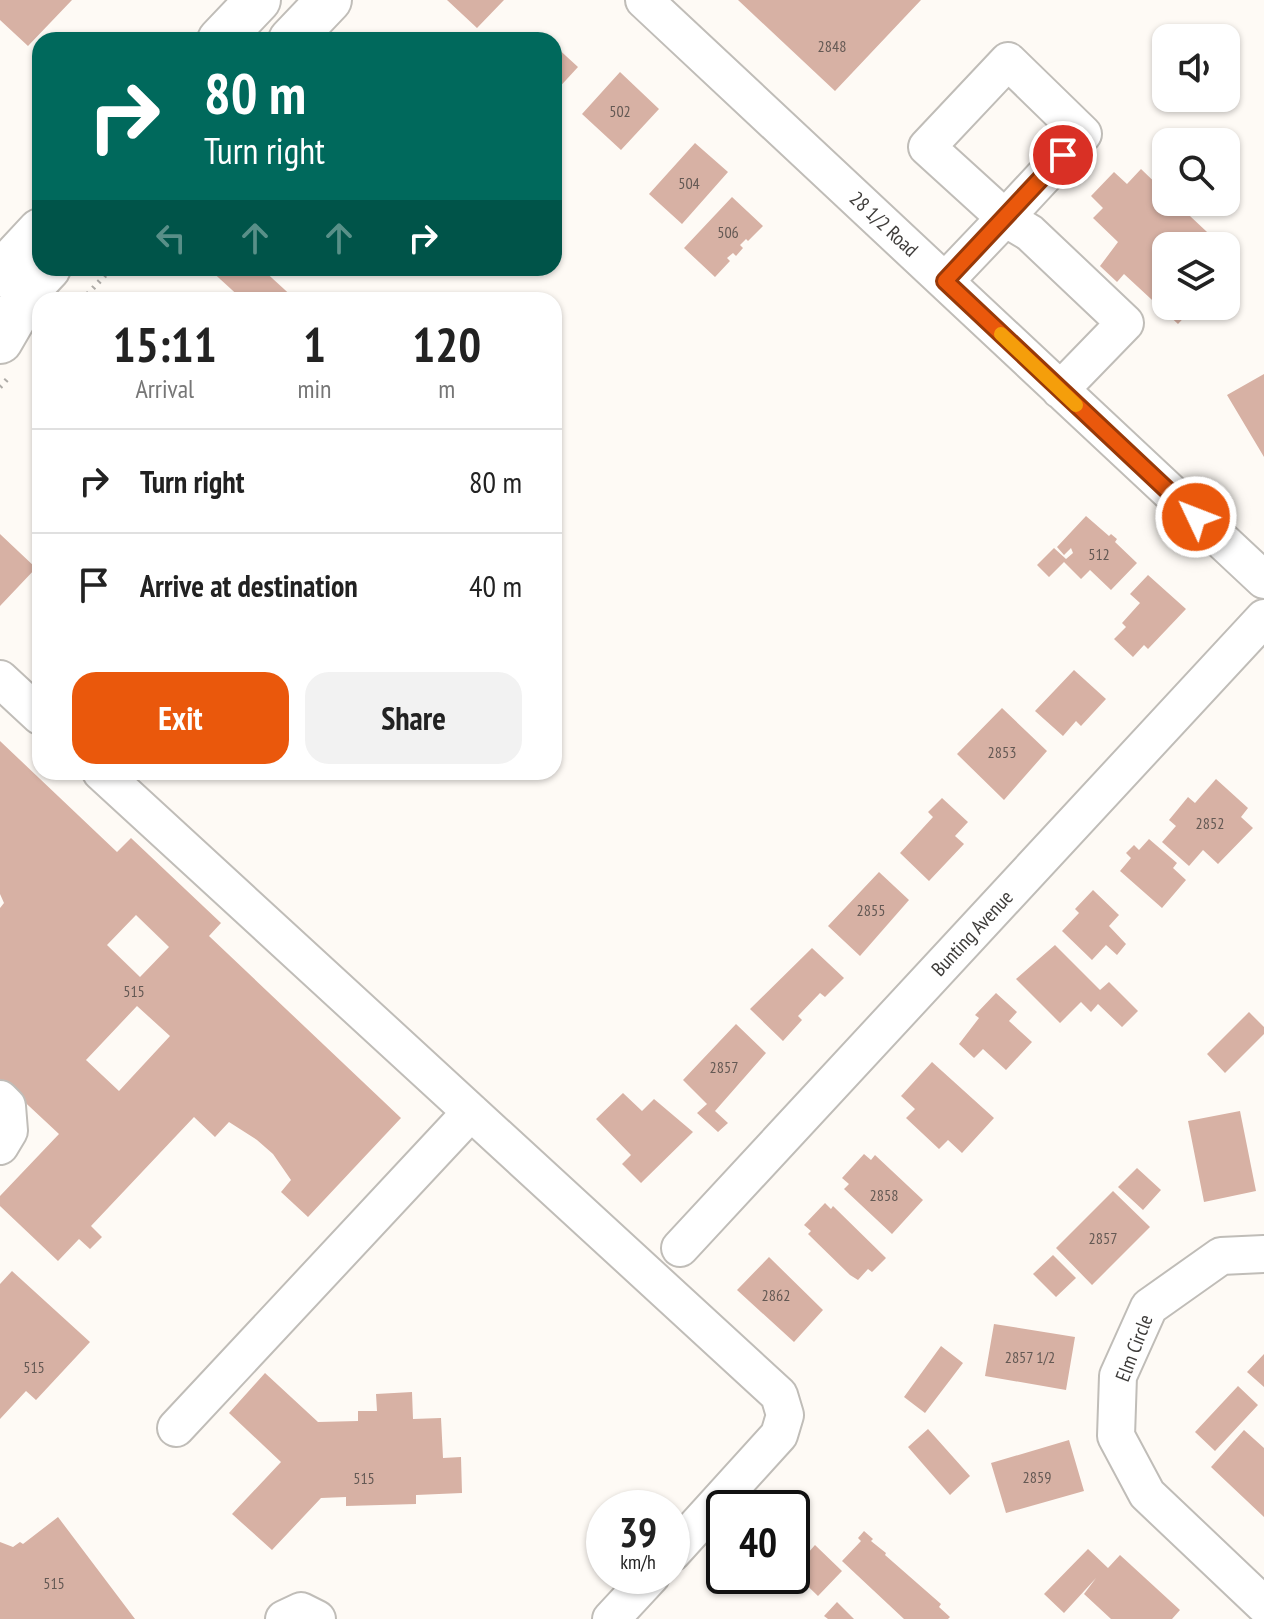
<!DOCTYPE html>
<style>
body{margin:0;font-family:"PT Sans Narrow",sans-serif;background:#f2f2f2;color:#222;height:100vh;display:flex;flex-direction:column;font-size:30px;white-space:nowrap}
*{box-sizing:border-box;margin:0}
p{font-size:26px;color:#767676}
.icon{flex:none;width:44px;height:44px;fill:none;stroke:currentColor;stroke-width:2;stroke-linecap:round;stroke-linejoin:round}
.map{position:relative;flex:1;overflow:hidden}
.details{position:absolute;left:32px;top:292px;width:530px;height:488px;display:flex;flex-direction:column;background:#fff;border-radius:24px;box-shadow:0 2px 6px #0004}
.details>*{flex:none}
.guide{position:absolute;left:32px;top:32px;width:530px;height:244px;border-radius:24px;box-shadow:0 2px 6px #0004;background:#00695c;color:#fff;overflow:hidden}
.buttons{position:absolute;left:1152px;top:24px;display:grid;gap:16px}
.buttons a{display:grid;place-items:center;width:88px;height:88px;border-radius:16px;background:#fff;box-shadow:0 2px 6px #0004;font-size:40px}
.speed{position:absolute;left:586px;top:1490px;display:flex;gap:16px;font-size:40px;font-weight:700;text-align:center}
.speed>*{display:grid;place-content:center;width:104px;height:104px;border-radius:50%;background:#fff;box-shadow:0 2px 6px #0004;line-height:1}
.speed small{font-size:20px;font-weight:400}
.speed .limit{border:4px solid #111;border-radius:12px;background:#fff;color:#111}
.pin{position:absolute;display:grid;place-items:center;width:68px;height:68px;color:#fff;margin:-34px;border:4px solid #fff;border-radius:50%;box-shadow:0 2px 8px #0007}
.me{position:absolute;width:88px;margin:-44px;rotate:313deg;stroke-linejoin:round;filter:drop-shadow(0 0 6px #0008)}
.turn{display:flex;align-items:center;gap:28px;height:168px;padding:0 40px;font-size:36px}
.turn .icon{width:104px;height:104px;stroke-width:2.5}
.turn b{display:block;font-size:56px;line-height:68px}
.lanes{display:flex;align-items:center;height:76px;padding:0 40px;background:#0003;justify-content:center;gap:40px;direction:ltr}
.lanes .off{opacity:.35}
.eta{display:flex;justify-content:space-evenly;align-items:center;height:136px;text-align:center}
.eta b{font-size:48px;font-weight:800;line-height:56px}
.action{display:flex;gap:16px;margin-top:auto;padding:16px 40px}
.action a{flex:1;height:92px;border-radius:24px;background:#ea580c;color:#fff;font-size:32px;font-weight:800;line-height:92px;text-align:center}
.action a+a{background:#f2f2f2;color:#222}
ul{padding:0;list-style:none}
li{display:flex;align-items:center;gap:24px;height:104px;padding:0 40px;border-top:2px solid #e0e0e0}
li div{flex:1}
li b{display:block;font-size:30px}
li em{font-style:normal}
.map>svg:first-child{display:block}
.building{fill:#d7b1a4;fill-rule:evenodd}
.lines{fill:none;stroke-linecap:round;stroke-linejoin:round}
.minor-casing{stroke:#c0bdb8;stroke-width:40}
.major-casing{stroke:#c0bdb8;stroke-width:48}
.path{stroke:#afaca8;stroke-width:5;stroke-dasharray:2 6;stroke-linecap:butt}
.minor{stroke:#fff;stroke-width:36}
.major{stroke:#fff;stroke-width:44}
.route-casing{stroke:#983908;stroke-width:20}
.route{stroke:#ea580c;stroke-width:14}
.slow{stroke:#f59e0b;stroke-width:14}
.labels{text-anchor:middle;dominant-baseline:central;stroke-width:8;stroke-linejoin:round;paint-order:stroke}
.number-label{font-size:16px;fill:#645954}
.street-label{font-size:20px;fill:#3e3c3a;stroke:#fff}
</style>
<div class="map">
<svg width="1264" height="1619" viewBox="0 0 1264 1619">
<rect width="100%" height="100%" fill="#fefaf5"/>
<path class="building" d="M0 0H72L28 46 0 20Z
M447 0H504L477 28Z
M738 0H921L835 91Z
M554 45 578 67 554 93Z
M620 72 659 109 621 150 582 114Z
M695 143 728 172 682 224 649 194Z
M1141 169 1166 193V202H1175L1222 246H1166V306H1195L1178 324 1124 274 1117 282 1100 266 1118 242 1093 218 1103 208 1091 196 1114 172 1127 184Z
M732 197 763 226 748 241 746 239 740 245 743 248 736 256 733 253 727 258 730 261 715 277 684 248Z
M208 268H261L296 300H243Z
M1264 374V457L1227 395Z
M1086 516 1109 536 1111 534 1117 539 1115 542 1137 563 1111 590 1090 570 1081 579 1064 562 1049 577 1037 565 1054 548 1066 559 1073 553 1071 548 1064 555 1057 547Z
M0 534 36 568 0 606Z
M1148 575 1186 609 1148 649 1144 645 1133 657 1114 639 1126 627 1122 623 1140 603 1130 594Z
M1074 670 1106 699 1081 726 1076 721 1063 736 1035 711Z
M1002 708 1047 751 1004 800 957 754Z
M0 741 117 852 131 838 221 923 209 936 401 1118 308 1217 281 1192 291 1180 273 1154 257 1140 229 1122 215 1137 194 1117 91 1226 102 1237 90 1249 79 1239 58 1261 0 1206V1196L59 1134 0 1079V908L4 903 0 894ZM136 915 169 947 140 977 107 945ZM137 1006 170 1036 119 1091 86 1060Z
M1216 779 1248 808 1241 817 1253 828 1218 864 1203 850 1189 866 1162 842 1176 826 1169 820 1188 797 1195 803Z
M942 798 968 822 955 836 964 844 929 881 900 853 933 817 928 812Z
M1149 839 1177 863 1173 868 1186 880 1162 908 1120 871 1131 858 1126 853 1134 845 1139 850Z
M879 872 909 900 860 956 828 926Z
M1093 890 1119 915 1109 926 1126 944 1117 955 1106 945 1092 960 1062 931 1079 913 1075 909Z
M1055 945 1100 990 1109 982 1138 1011 1122 1027 1098 1004 1091 1012 1081 1002 1060 1023 1016 979Z
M812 948 844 978 825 997 820 993 798 1016 802 1020 783 1041 750 1009Z
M996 993 1017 1012 1009 1021 1032 1042 1006 1070 983 1049 974 1058 959 1044 979 1018 975 1015Z
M1249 1012 1264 1027V1034L1225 1073 1207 1054Z
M736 1024 766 1053 715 1111 728 1123 718 1132 697 1113 707 1104 683 1080Z
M932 1062 994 1118 962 1153 948 1140 939 1149 906 1118 915 1109 901 1096Z
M623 1093 642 1111 654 1099 693 1132 641 1183 622 1164 631 1155 596 1119Z
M1240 1111 1256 1191 1204 1202 1188 1121Z
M864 1154 871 1160 875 1155 923 1200 892 1234 844 1189 849 1184 842 1178Z
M1137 1168 1161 1190 1143 1210 1118 1187Z
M1113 1191 1150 1227 1092 1285 1056 1248Z
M825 1203 831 1209 833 1206 886 1258 872 1272 868 1269 858 1280 850 1275 808 1234 811 1231 804 1225Z
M1053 1255 1076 1278 1056 1297 1033 1274Z
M769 1257 823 1310 794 1342 737 1290Z
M12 1271 90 1342 36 1400 26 1391 0 1419V1284Z
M994 1324 1075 1337 1066 1390 985 1376Z
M941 1346 963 1363 925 1413 904 1397Z
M1264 1354V1387L1247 1372Z
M265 1373 318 1422 358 1421V1411H377L376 1394 412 1392 413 1419 441 1418 443 1458 461 1457 462 1493 416 1495V1504L346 1506V1497L321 1498 272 1550 232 1514 281 1462 229 1413Z
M1238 1386 1258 1405 1215 1451 1195 1432Z
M928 1429 970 1476 950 1495 908 1447Z
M1244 1430 1264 1448V1517L1211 1467Z
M1069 1440 1084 1491 1006 1513 991 1463Z
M58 1517 135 1619H0V1542L13 1547 20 1542 23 1544Z
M864 1531 873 1539 871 1541 886 1553 885 1555 941 1604 939 1607 950 1617 948 1619H904L842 1561 861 1541 858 1538Z
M815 1545 842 1571 818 1596 792 1571Z
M1088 1549 1108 1568 1120 1555 1180 1610 1172 1619H1111L1084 1594 1096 1578 1064 1613 1044 1594Z
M837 1602 854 1619H828L824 1616Z"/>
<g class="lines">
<g class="minor-casing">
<path id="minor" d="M644 0 1264 580
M1008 61 1083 134 1005 218 927 147Z
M945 281 1005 218 1030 233 1125 323 1060 390
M0 679 40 716
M101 772 779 1395 785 1415 779 1435 672 1553
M0 1099 7 1106 9 1131 0 1146
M680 1248 1264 618
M1264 1254 1221 1256 1149 1307 1118 1376 1116 1436 1147 1494 1264 1605
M176 1428 471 1112
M284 1619 301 1611 317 1619
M611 1619 651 1576"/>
</g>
<g class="major-casing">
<path id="major" d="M220 40 258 0
M291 40 329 0
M0 274 40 231
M0 341 33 284 48 268"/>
</g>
<path class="path" d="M82 300 112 268
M0 387 10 376"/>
<use href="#minor" class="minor"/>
<use href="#major" class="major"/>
</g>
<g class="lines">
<g class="route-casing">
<path id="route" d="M1063 155 945 281 1196 517"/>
</g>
<use href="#route" class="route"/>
<path class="slow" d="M1001 334 1076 405"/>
</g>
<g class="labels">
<g class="number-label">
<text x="832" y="46">2848</text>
<text x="620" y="111">502</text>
<text x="689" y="183">504</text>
<text x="728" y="232">506</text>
<text x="1099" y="554">512</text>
<text x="1002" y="752">2853</text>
<text x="1210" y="823">2852</text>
<text x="871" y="910">2855</text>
<text x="134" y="991">515</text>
<text x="724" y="1067">2857</text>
<text x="884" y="1195">2858</text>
<text x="1103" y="1238">2857</text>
<text x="776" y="1295">2862</text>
<text x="1030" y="1357">2857 1/2</text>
<text x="34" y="1367">515</text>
<text x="1037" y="1477">2859</text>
<text x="364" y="1478">515</text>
<text x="54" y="1583">515</text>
</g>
<g class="street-label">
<text transform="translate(884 224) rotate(43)">28 1/2 Road</text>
<text transform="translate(972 933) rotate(-47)">Bunting Avenue</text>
<text transform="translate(1134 1348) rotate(-69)">Elm Circle</text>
</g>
</g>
</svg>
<div class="buttons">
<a><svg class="icon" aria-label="sound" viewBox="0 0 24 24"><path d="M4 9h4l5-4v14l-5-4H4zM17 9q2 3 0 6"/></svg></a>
<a><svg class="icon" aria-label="search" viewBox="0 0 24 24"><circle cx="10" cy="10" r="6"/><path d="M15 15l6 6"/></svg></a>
<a><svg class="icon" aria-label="layers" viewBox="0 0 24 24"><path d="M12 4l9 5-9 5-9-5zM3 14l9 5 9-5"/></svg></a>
</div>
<div class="speed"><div>39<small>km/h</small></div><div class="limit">40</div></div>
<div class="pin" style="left:1063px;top:155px;background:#d93025"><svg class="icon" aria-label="arrive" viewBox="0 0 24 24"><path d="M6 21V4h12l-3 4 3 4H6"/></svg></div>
<svg class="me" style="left:1196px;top:517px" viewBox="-20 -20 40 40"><circle r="17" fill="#ea580c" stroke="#fff" stroke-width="3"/><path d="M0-11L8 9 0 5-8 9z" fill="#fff"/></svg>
<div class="guide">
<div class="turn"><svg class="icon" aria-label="right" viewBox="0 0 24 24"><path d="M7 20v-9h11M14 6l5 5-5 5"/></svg><div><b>80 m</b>Turn right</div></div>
<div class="lanes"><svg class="icon off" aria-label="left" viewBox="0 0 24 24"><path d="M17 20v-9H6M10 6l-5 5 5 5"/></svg><svg class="icon off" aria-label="ahead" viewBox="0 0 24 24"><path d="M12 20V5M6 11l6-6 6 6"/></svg><svg class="icon off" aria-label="ahead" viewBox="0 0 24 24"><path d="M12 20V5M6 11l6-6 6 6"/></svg><svg class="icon" aria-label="right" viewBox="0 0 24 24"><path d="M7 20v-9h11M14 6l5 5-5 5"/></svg></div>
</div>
<section class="details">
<div class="eta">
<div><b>15:11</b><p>Arrival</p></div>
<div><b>1</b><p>min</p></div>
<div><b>120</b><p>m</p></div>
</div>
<ul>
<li><svg class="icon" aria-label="right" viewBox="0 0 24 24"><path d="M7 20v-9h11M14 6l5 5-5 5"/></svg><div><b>Turn right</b></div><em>80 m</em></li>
<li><svg class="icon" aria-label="arrive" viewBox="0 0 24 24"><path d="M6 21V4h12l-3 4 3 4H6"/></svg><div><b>Arrive at destination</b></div><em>40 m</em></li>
</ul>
<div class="action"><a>Exit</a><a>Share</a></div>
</section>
</div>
